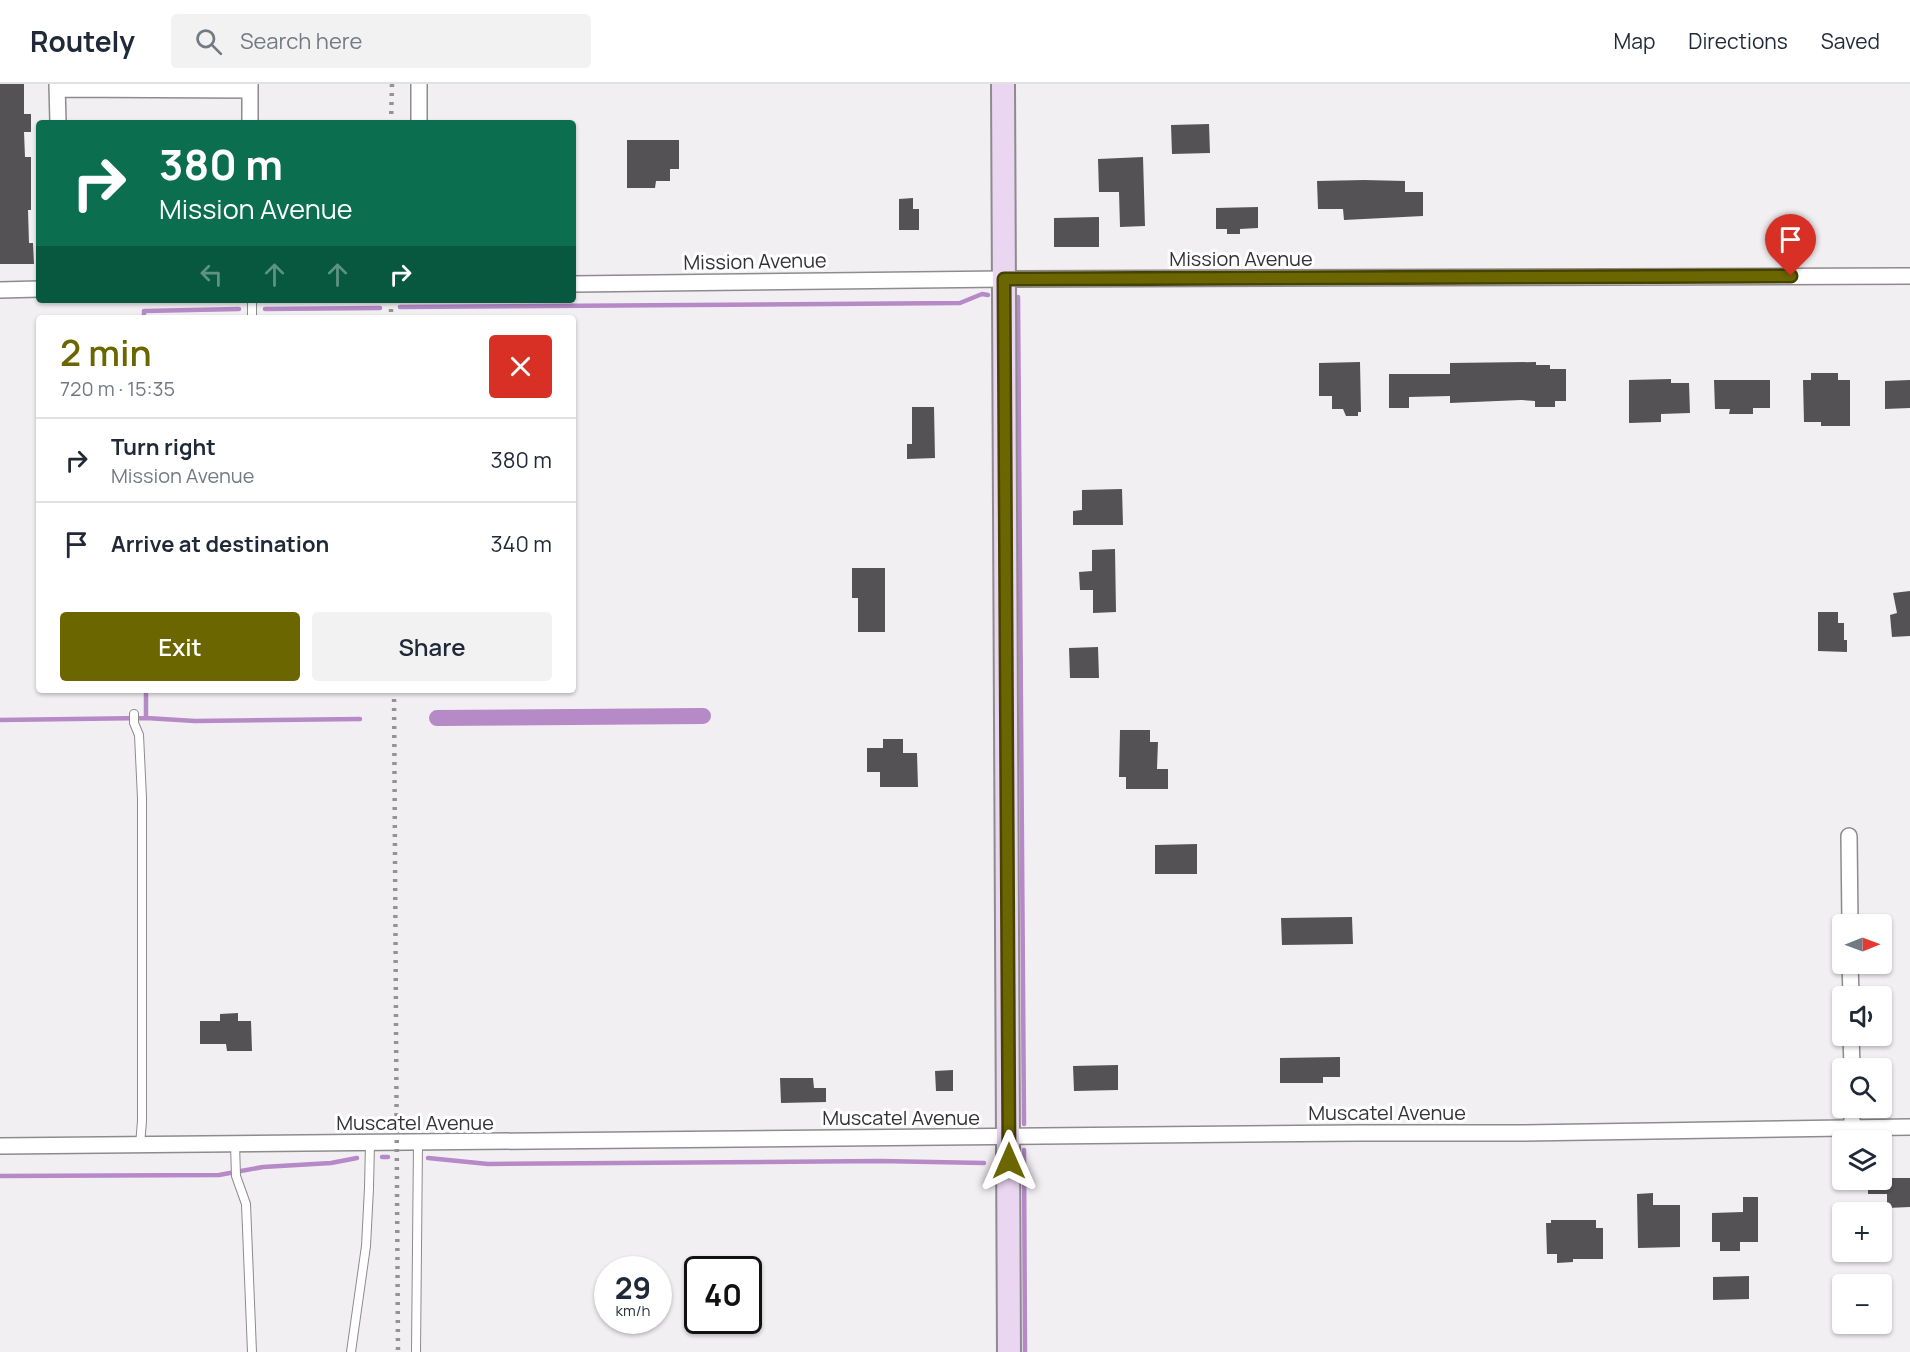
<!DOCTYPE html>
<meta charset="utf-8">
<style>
body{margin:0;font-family:Manrope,sans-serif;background:#f2f2f3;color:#1f2937;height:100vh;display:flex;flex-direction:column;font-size:22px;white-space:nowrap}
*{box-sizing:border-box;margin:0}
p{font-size:20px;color:#747a83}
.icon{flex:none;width:33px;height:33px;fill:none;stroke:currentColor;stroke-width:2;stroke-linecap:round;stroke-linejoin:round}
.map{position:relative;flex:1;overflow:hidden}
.side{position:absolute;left:36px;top:231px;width:540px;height:378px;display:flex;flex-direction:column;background:#fff;border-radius:6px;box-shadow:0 2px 4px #0004}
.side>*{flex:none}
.top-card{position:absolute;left:36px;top:36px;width:540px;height:183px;border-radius:6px;box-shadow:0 2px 4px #0004;background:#0b6e4f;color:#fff;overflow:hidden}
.needle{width:39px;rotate:89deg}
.tools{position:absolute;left:1832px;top:830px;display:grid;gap:12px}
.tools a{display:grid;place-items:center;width:60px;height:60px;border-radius:6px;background:#fff;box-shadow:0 2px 4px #0004;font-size:30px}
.speed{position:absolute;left:594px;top:1172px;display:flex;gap:12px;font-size:30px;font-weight:700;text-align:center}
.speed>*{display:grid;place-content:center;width:78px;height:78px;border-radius:50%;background:#fff;box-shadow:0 2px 4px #0004;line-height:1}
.speed small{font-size:15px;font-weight:400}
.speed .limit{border:3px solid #111;border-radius:9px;background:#fff;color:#111}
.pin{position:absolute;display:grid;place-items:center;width:51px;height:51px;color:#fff;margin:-62px -26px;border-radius:50% 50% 50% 0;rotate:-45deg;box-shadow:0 0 6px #0007}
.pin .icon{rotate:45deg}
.me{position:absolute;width:66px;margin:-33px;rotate:0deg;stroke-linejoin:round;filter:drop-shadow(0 0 4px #0008)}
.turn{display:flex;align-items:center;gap:21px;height:126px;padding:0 24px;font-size:27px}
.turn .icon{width:78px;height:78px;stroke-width:2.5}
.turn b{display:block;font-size:42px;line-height:51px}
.lanes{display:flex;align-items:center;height:57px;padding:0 24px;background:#0003;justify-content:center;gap:30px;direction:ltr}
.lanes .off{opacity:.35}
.round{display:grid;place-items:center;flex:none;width:63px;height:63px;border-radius:6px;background:#f2f2f3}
.headline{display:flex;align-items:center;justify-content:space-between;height:102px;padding:0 24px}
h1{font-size:36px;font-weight:600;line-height:45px;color:#6b6600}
.action{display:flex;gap:12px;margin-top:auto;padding:12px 24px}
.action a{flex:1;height:69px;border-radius:6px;background:#6b6600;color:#fff;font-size:24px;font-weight:600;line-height:69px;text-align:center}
.action a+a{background:#f2f2f3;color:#1f2937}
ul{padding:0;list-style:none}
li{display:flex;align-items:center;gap:18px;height:84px;padding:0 24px;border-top:2px solid #e0e1e3}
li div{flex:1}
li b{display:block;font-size:22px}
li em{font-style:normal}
header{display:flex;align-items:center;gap:36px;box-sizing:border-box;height:84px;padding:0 30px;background:#fff;border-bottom:2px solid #e0e1e3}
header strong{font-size:28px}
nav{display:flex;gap:33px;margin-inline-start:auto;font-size:21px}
.search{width:420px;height:54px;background:#f2f2f3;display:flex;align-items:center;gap:15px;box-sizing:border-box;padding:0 21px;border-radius:6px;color:#747a83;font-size:22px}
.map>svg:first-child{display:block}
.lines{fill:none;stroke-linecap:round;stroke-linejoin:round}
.stream{stroke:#b689c7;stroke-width:4.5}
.canal{stroke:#b689c7;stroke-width:16}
.building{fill:#555256}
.lane-casing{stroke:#8e8b8f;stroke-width:10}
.street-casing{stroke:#8e8b8f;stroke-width:18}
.secondary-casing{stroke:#8e8b8f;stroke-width:26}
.lane{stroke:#fff;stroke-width:8}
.street{stroke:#fff;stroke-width:15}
.secondary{stroke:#ead6f1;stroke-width:22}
.rail{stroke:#949295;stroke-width:4.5;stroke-dasharray:3 6;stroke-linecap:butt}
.route-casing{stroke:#464200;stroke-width:15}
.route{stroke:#6b6600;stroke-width:10}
.labels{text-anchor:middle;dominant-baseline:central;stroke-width:6;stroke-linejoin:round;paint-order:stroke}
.street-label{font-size:20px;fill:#333234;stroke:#fefdff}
</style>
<header>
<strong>Routely</strong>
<div class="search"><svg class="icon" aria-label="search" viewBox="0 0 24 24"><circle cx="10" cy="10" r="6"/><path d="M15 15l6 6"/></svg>Search here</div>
<nav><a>Map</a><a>Directions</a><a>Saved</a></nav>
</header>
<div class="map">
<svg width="1910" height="1268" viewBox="0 0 1910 1268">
<rect width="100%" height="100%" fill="#f2eff3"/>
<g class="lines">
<path class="stream" d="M1018 213 1024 1040
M400 223 960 219 982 210 988 211
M265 225 380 224
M144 234V227L239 225
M146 606V634L195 637 360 635
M0 636 146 634
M1024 1066 1025 1268
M382 1073H388
M428 1074 488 1080 880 1077 984 1079
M0 1092 219 1091 263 1083 331 1079 357 1074"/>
<path class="canal" d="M437 634 703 632"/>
</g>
<path class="building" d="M0 0H24V30H31V48H24L25 73H31V126H28L29 159H33L34 180H0Z
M1209 40 1210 69 1172 70 1171 41Z
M627 56H679V85H670V97H656L655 104H627Z
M1143 73 1145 142 1120 143 1119 108H1099L1098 75Z
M1364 96 1405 97V108H1423V132L1344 136 1343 125H1318L1317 97Z
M913 114V125H919V146H899V115Z
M1258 123V144L1240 145V150H1227V145H1216V124Z
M1099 133V163H1054V134Z
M1360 278 1361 328H1358V332H1346L1343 325H1332V312H1319V279Z
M1536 278V281H1550V285H1566V317H1555V323H1535V317L1521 316 1450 319V312L1409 313V324H1389V290H1450V279Z
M1811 289H1838V296H1850V342H1821V338H1804L1803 296H1811Z
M1671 295V299H1689L1690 329 1661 330V338L1629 339V296Z
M1714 296H1770V324H1753V330H1729L1730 325H1715Z
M1910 296V324L1885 325V297Z
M912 323H934L935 374 907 375V360H912Z
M1122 405 1123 441H1073V427L1082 426V406Z
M1115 465 1116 528 1093 529V506H1080L1079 488 1092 487V466Z
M852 484H885V548H858V514H852Z
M1910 507V552L1892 553 1890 531 1897 529 1893 509Z
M1818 528H1838V539H1844V556H1847V568L1818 567Z
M1098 563 1099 594H1070L1069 564Z
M1120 646H1150V658H1158L1157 685H1168V705H1126V693H1119Z
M883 655H903V669H917L918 703H880V688H867V664H883Z
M1197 760V790H1155V761Z
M1352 833 1353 860 1282 861 1281 834Z
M238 929V937H251L252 967H227L226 960H200V937H220V930Z
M1340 973V993H1323V999H1280V974Z
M1118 981V1006L1074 1007 1073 982Z
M953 986V1007H936L935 987Z
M780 994H813L814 1004H826V1018L781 1019Z
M1881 1094H1910V1123L1887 1124V1110H1868V1095Z
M1653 1109V1121H1680V1163L1638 1164 1637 1110Z
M1743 1113H1758V1158H1740V1167H1720V1158H1712V1129L1743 1128Z
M1551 1136H1596V1144H1603V1175H1573V1178L1557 1179V1170H1547L1546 1139H1551Z
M1749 1192V1215L1713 1216V1193Z"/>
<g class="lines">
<g class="lane-casing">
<path id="lane" d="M252 216V234
M134 630V639L139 651 142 714V1037L140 1061
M235 1060 236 1092 246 1120 252 1268
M351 1268 366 1162 369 1104 370 1059
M416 1268 418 1059"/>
</g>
<g class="street-casing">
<path id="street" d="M57 0 58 39
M250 0V39
M419 0V39
M57 5 250 6
M573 200 1004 195 1910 192
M0 206 39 205
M1849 752 1850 840
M1850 879 1851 912
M1851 951 1852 984
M1852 1023V1044
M0 1062 1358 1049H1524L1910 1043"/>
</g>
<g class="secondary-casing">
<path id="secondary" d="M1003 0 1009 1268"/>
</g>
<use href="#lane" class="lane"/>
<use href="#street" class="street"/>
<use href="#secondary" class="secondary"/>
<path class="rail" d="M391 39 392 0
M391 216V234
M394 606 398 1268"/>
</g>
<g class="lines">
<g class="route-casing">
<path id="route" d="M1009 1077 1004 195 1791 192"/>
</g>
<use href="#route" class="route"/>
</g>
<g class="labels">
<g class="street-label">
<text x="1241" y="174">Mission Avenue</text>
<text transform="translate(755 177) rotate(-1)">Mission Avenue</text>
<text x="1387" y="1028">Muscatel Avenue</text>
<text x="901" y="1033">Muscatel Avenue</text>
<text x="415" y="1038">Muscatel Avenue</text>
</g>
</g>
</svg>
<div class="tools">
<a><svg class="needle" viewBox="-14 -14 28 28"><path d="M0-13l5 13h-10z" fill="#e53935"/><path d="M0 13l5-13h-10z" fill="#747a83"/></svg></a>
<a><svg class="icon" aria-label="sound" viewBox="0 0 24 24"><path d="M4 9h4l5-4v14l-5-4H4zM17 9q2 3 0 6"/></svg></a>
<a><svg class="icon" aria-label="search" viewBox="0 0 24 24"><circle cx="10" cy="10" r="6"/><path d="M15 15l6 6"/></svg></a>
<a><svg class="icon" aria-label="layers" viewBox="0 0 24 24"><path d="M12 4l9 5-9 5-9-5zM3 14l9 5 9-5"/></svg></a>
<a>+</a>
<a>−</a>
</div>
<div class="speed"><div>29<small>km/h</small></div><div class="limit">40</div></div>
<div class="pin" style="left:1791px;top:192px;background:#d93025"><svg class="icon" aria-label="arrive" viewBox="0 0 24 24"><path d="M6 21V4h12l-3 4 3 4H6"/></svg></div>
<svg class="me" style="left:1009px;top:1077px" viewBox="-20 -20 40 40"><path d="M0-17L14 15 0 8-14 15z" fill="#6b6600" stroke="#fff" stroke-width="4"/></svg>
<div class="top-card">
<div class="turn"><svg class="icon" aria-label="right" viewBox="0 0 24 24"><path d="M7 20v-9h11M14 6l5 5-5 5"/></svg><div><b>380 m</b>Mission Avenue</div></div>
<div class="lanes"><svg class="icon off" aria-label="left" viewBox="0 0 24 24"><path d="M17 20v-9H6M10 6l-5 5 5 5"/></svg><svg class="icon off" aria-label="ahead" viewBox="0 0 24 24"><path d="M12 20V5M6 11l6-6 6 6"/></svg><svg class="icon off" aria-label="ahead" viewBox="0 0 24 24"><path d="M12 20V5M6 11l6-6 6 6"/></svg><svg class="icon" aria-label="right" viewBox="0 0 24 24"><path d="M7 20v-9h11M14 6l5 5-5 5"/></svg></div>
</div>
<section class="side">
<div class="headline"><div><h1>2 min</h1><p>720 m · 15:35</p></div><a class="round" style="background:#d93025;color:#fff"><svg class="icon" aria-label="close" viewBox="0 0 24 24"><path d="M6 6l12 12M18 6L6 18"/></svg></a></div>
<ul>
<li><svg class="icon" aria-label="right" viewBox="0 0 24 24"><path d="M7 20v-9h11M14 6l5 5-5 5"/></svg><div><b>Turn right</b><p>Mission Avenue</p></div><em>380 m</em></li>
<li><svg class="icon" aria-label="arrive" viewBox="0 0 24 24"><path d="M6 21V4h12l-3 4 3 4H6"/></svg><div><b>Arrive at destination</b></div><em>340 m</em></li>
</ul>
<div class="action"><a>Exit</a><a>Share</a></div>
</section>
</div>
